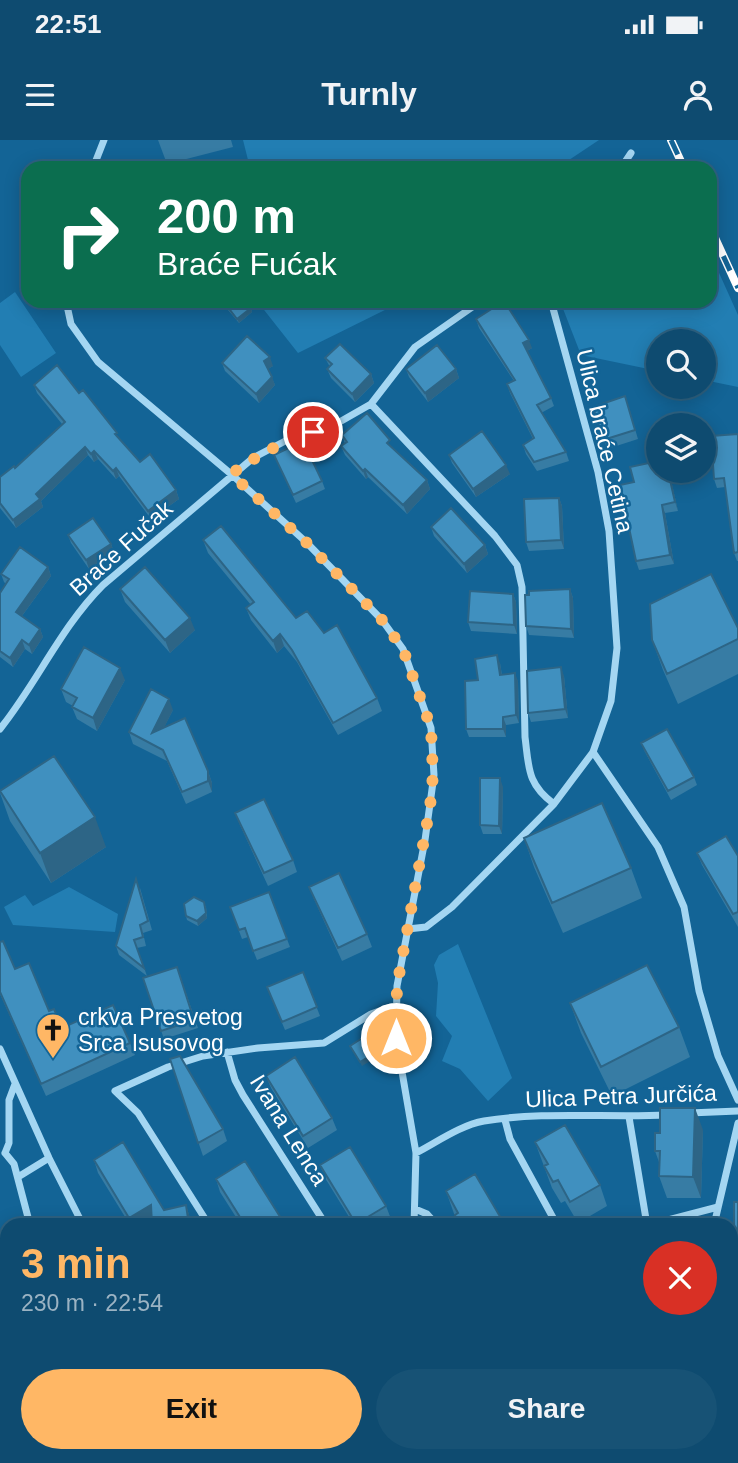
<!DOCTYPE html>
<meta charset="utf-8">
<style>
body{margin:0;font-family:Helvetica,sans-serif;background:#175275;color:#f1f3f6;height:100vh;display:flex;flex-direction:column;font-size:26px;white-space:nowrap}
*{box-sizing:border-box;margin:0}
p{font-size:23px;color:#9bb3c3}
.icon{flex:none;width:38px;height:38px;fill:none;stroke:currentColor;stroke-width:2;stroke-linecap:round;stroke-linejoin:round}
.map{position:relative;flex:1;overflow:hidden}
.sheet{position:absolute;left:0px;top:1078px;width:738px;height:245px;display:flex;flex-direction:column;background:#0e4b70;border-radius:21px 21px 0 0;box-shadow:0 4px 18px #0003,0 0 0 2px #2e6383}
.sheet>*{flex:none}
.guide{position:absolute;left:21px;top:21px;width:696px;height:147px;border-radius:21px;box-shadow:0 4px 18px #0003,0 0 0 2px #2e6383;background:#0b6e4f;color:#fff;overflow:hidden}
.fabs{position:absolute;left:646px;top:189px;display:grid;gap:14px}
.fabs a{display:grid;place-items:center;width:70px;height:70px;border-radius:50%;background:#0e4b70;box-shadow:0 4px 18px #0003,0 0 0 2px #2e6383;font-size:35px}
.pin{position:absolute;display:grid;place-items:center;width:60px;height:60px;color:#fff;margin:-30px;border:4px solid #fff;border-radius:50%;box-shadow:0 2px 7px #0007}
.me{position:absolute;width:77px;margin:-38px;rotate:0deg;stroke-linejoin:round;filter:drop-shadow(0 0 5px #0008)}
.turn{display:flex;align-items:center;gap:24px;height:147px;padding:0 21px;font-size:32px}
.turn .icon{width:91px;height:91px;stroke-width:2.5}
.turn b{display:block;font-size:49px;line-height:60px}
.round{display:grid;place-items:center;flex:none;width:74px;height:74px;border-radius:37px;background:#175275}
.headline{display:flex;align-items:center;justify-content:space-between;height:119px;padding:0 21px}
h1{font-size:42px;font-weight:600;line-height:52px;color:#ffb765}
.button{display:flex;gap:14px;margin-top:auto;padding:14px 21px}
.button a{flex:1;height:80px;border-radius:42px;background:#ffb765;color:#111;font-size:28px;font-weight:600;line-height:80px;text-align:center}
.button a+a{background:#175275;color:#f1f3f6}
.status{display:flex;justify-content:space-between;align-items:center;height:49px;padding:0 35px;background:#0e4b70;direction:ltr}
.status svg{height:19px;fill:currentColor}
header{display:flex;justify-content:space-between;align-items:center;height:91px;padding:0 21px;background:#0e4b70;font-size:32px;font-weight:600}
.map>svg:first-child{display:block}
.green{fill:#227eb3}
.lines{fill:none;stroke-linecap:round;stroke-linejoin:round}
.minor{stroke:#a4d6f2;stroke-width:7}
.rail-casing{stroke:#fff;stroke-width:8}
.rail{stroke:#136496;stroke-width:5;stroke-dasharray:16;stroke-linecap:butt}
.wall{fill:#377ca4}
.shaded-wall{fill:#2d6586}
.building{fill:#4090bf;stroke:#2d6586;stroke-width:2}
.route{stroke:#ffb765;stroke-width:12;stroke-dasharray:0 21.6}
.labels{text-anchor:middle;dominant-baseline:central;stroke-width:5;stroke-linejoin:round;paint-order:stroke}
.street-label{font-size:23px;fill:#fff;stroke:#136496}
.poi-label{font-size:23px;fill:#fff;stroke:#136496;text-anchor:start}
</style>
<div class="status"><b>22:51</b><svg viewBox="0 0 49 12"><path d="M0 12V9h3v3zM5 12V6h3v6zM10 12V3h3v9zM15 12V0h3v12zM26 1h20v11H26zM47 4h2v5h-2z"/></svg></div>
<header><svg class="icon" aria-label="menu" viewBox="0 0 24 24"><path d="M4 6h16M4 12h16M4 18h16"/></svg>Turnly<svg class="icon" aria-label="person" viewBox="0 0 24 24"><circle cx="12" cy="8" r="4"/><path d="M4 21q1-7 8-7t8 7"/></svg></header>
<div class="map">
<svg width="738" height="1323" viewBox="0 0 738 1323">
<rect width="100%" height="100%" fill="#136496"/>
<path class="green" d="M243 0H599L557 28H250Z
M711 115 738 175V247L704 240V201H658V231L581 215 560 161H710Z
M15 152 56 213 21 237 0 205V163Z
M257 161H394L395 165 298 213Z
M69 747 118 774 115 792 13 785 4 767 25 755 33 766Z
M458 804 512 938 488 961 460 929 442 921 452 896 436 876 438 843 434 825 439 815Z"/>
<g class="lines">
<path class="minor" d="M93 28 104 0
M621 28 631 13
M66 161 71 184 98 222 231 334 306 402 382 480 403 509 431 588 434 635 425 700 397 846 396 897 416 1013 414 1085
M371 264 495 396 517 425 522 447 525 597C529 628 527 644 554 664
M0 589C37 543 61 487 103 445L253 318 291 298 329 288 371 264 415 207 481 161
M593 612 658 707 684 767 699 851 718 916 738 960
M408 789 426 787 452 767 554 664 593 612 611 561 617 508 609 391 598 332 551 161
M0 909 49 1018 83 1085
M227 912 235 940 243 955 326 1085
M689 973 738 971
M629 977 647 1085
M505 980 510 999 557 1085
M5 1013 14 1024 30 1085
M5 1013 9 1003V960L15 944
M416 1013C437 1002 461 985 484 981 544 971 607 978 667 975
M18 1037 49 1018
M415 1069 427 1074 437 1085
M209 1085 138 973 115 951 168 927 203 916 258 908 324 903 371 874 396 865
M649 1085 718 1067
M714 1085 738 983
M0 1179 7 1168
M226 1316 230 1323
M352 1316 356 1323
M448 1316 450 1323
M567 1316 570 1323
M692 1316 693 1323"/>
<g class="rail-casing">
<path id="rail" d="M671 0 684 28
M710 87 738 148"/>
</g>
<use href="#rail" class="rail"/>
</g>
<path class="wall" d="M158 0H231L233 7 167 24Z
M227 166 251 168 252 172 239 183 228 170Z
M476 179 532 208 527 211 551 258 554 266 541 273 566 312 569 321 537 331 526 314 523 305 533 299 510 253 507 244 514 241 479 188Z
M325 218 371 234 374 243 355 262 331 238 327 229 330 227Z
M222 223 273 226 268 229 275 245 259 263 225 231Z
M406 229H456L459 238 428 262 409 237Z
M34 245 119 299 140 322 176 350 179 359 151 379 119 336 116 339 98 319 94 322 88 315 41 361 43 367 16 388 0 368V337L15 328 62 284 37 253Z
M625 256 638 299 607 309 593 267Z
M738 294V421H737L734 413 725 347 717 348 714 339Z
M342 295 393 309 427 340 430 349 407 374 368 337 366 339 345 315 341 306 345 304Z
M274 315 322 341 325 349 296 363Z
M449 315 510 334 476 357 452 323Z
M669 331 678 371 665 373 674 424 639 430 636 421 634 342Z
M559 358 562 366 564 409 529 411 526 402Z
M431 387 485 405 488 414 467 433 434 396Z
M68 395 111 404 114 412 89 429 71 403Z
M203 400 296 478 324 493 377 558 382 571 338 595 297 522 284 506 277 513 251 480 246 468 251 465 208 413Z
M48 427 51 436 22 476 40 489 43 497 32 514 25 509 13 527 0 517V453L6 444 4 442 1 434Z
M120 449 195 490 170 513 125 462Z
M570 449 573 458 574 498 529 495 526 486Z
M513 454 516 462 517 494 471 491 468 482Z
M738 488V534L678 564 663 530 652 500Z
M500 523 502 535 518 541 519 583 506 585V597H469L466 589 478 540Z
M564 536 568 578 531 582 528 573Z
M125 540 97 591 77 579 72 567 73 566 66 562 61 549Z
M173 570 164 587 208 631 212 643V652L186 664 167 621 133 604 129 592Z
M641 603 694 637 697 645 671 660 645 612Z
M503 647 502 694H483L480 685Z
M0 653 106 707 51 743 10 681Z
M235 673 293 720 297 732 268 746 240 685Z
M524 698 631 728 642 758 563 793 534 727Z
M697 713 738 716V787L702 725Z
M309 747 367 794 372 807 342 821 314 759Z
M140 748 152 790 143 793 146 806 137 808 147 836 119 815 116 806Z
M269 752 290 807 257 820 248 797 242 799 230 767Z
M206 766 207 778 198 786 187 780 186 776Z
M0 802 15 829 62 888 130 903 135 915 46 956 0 854Z
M177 827 198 888 164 899 143 838Z
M303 832 320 876 285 890 267 847Z
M570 863 679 887 690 917 612 956 581 893Z
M170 919 223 989 227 1001 203 1016Z
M266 936 332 978 337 990 308 1008 271 948Z
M703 990 701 1058H667L659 1036V1022L655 1011Z
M535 1002 600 1045 607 1066 578 1083 565 1061 561 1063 552 1048Z
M94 1020 164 1070 186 1065 192 1085H152V1080L144 1085H130L98 1033Z
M320 1025 386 1066 391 1079 381 1085H354L325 1038Z
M216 1039 284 1085H241L220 1052Z
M446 1051 505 1085H458Z
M738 1062V1143L734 1130V1117L732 1110V1087H734Z
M732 1221 738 1223V1312L732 1311Z"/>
<path class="shaded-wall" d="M251 168 252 172 239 183 237 179Z
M529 200 532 208 526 212 523 203Z
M270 217 273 226 267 230 264 221Z
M456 229 459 238 428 262 425 253Z
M371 234 374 243 355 262 352 254Z
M272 237 275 245 259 263 256 254Z
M85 307 88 315 41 361 43 367 16 388 13 380 36 354Z
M94 311 98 319 94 322 91 314Z
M506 325 510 334 476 357 473 349Z
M116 328 119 336 116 339 113 331Z
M365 329 368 337 366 339 363 331Z
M668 331H669L678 371 675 362Z
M427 340 430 349 407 374 403 365Z
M176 350 179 359 151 379 148 371Z
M559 358 562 366 564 409 561 400Z
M662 365 665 373 674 424 670 415Z
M111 404 114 412 89 429 86 420Z
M485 405 488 414 467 433 464 424Z
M48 427 51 436 19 480 16 472Z
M570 449 573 458 574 498 571 489Z
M513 454 516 462 517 494 514 485Z
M190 478 195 490 170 513 165 500Z
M40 489 43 497 32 514 29 505Z
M280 494 284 506 277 513 273 501Z
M22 500 25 509 13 527 10 518Z
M497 515 500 523 503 543 500 535Z
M561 527 564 536 568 578 565 569Z
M120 528 125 540 97 591 93 578Z
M515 533 518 541 519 583 516 575Z
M169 559 173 570 156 604 152 593Z
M503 577 506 585V597L503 589Z
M208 631 212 643V652L208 641Z
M500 638 503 647 502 694 499 686Z
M95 677 106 707 51 743 40 713Z
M204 762 207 778 198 786 197 781Z
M381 909 382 914 362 926 360 922Z
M695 968 703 990 701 1058 693 1037Z
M151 1065 155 1078 144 1085H132L129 1078Z
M186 1065 190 1078 192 1085H189Z
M737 1221 738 1223V1296L736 1290Z
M538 1316H542L543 1323H537Z"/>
<path class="building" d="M233 161H245L251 168 237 179 227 166Z
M504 161 529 200 523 203 551 258 537 265 566 312 534 322 523 305 534 298 507 244 515 240 476 179Z
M247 196 270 217 264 221 272 237 256 254 222 223Z
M340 204 371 234 352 254 327 229 332 224 325 218Z
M437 205 456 229 425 253 406 229Z
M57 225 79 253 83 250 117 293 115 294 140 322 150 314 176 350 148 371 116 328 113 331 94 311 91 314 85 307 36 354 40 359 13 380 0 363V337L14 326 15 328 65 282 34 245Z
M625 256 635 290 603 300 593 267Z
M367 273 390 300 387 303 427 340 403 365 365 329 363 331 341 306 347 302 342 295Z
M482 291 506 325 473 349 449 315Z
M738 294V412L734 413 724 338 714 339 711 296Z
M303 301 322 341 293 355 274 315Z
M658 321V331H668L675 362 662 365 670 415 636 421 620 345 634 342 630 327Z
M559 358 561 400 526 402 524 359Z
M451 368 485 405 464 424 431 387Z
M93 378 111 404 86 420 68 395Z
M221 386 296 478 307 471 324 493 337 485 377 558 333 583 292 510 280 494 273 501 246 468 254 462 203 400Z
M20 407 48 427 16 472 40 489 29 505 22 500 10 518 0 511V453L9 439 1 434Z
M145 427 190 478 165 500 120 449Z
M711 434 738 488V499L667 534 652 500 650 464Z
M570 449 571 489 526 486 525 455H529V451Z
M470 451 513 454 514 485 468 482Z
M84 507 120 528 93 578 72 567 77 558 61 549Z
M497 515 500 535 515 533 516 575 503 577V589H466L465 541 478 540 475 519Z
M561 527 565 569 528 573 527 531Z
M151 549 169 559 152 593 185 578 208 631V641L182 652 163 610 129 592Z
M667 589 694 637 668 651 641 603Z
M54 616 95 677 40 713 0 651Z
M480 638H500L499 686 480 685Z
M264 659 293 720 264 733 235 673Z
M602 663 631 728 552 763 524 698Z
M726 696 738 716V772L733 774 697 713Z
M339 733 367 794 338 808 309 747Z
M136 739 148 781 140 785 143 797 134 800 144 828 116 806Z
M269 752 287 799 253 811 245 788 239 790 230 767Z
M194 757 204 762 206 773 197 781 186 776 184 764Z
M3 801 15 829 29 823 49 871 54 869 62 888 113 865 130 903 41 944 0 852V802Z
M647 825 679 887 601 927 570 863Z
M177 827 194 880 161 891 143 838Z
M303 832 317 867 282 882 267 847Z
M370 893 381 909 360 922 350 906Z
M180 916 223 989 198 1003 170 919Z
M295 917 332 978 303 996 266 936Z
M660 968H695L693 1037 659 1036 660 1011H655V993H660Z
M565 985 600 1045 570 1062 558 1040 553 1042 544 1026 548 1024 535 1002Z
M123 1002 164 1070 186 1065 189 1085H152L151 1065 129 1078 94 1020Z
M350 1007 386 1066 356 1084 320 1025Z
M245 1021 284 1083 281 1085H245L216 1039Z
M475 1034 505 1085H460L455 1075 458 1073 446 1051Z
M734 1062H738V1131L734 1130V1105H732V1087H734Z
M732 1221H737L736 1290H732Z
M162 1316H168L172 1323H150Z
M506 1316H538L537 1323H505Z"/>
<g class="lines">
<path class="route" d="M313 292C282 301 257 316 231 334L306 402 382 480 403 509 431 588 433 635 430 667 397 846 396 898"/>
</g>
<defs>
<g id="church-pin" transform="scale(1.75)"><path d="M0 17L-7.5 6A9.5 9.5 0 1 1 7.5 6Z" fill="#ffb765" stroke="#136496"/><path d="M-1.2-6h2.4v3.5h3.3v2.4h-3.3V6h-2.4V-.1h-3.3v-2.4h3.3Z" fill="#111"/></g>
</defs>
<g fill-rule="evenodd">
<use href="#church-pin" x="53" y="890"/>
</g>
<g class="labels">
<g class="street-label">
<text transform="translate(605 301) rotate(77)">Ulica braće Cetina</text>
<text transform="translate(121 408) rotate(-42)">Braće Fučak</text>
<text transform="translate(621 956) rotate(-2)">Ulica Petra Jurčića</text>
<text transform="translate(289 990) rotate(58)">Ivana Lenca</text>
</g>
<g class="poi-label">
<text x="78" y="877">crkva Presvetog<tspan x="78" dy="26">Srca Isusovog</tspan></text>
</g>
</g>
</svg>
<div class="fabs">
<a><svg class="icon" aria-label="search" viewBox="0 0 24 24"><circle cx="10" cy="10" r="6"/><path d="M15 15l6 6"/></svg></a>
<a><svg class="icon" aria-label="layers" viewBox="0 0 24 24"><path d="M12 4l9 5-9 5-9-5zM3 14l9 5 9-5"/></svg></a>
</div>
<div class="pin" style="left:313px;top:292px;background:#d93025"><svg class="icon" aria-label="arrive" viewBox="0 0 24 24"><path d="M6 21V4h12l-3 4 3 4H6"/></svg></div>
<svg class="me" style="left:396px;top:898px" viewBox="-20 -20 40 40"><circle r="17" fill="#ffb765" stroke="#fff" stroke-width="3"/><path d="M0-11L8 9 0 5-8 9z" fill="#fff"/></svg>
<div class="guide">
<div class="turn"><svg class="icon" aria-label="right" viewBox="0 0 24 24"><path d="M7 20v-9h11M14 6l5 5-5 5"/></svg><div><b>200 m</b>Braće Fućak</div></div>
</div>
<section class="sheet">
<div class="headline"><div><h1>3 min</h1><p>230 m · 22:54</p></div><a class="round" style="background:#d93025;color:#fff"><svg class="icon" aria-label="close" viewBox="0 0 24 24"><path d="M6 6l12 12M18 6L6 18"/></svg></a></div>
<div class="button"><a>Exit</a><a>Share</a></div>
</section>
</div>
